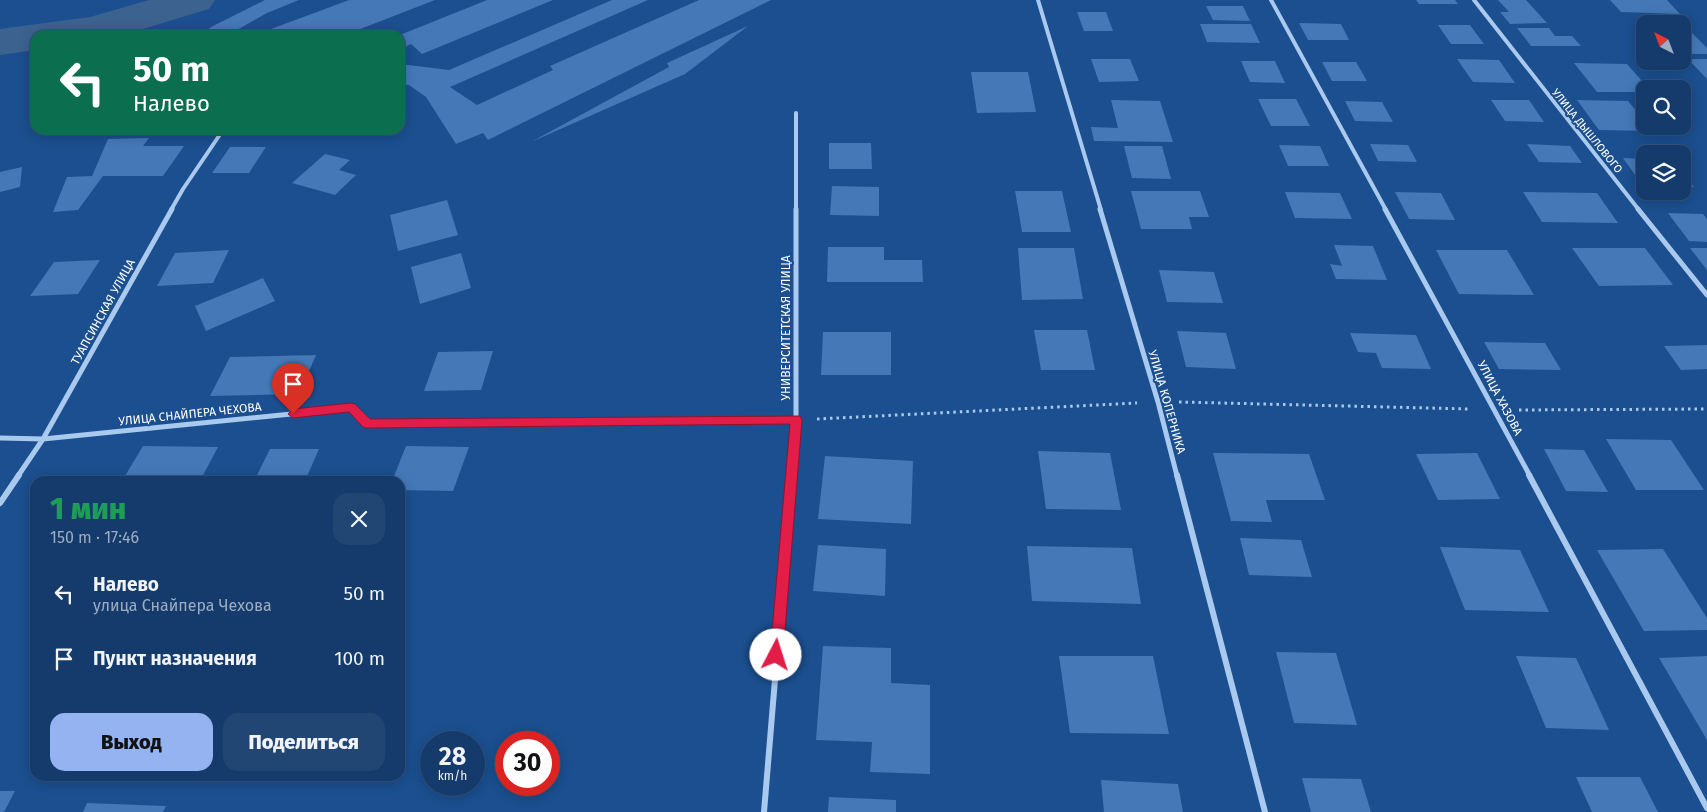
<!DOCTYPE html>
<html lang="ru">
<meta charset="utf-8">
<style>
body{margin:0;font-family:"Fira Sans",sans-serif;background:#214673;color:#f1f3f6;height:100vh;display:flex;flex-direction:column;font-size:19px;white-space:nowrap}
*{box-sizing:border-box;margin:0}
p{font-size:16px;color:#9dadc1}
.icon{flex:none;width:28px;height:28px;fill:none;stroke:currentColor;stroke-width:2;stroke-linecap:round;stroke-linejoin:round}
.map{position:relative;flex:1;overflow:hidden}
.side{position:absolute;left:30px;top:476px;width:375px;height:305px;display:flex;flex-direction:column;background:#143b6b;border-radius:15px;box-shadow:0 2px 12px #0003,0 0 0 1px #33557e}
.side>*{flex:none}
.hud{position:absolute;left:30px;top:30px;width:375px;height:105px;border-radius:15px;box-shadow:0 2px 12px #0003,0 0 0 1px #33557e;background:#0b6e4f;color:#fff;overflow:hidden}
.needle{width:32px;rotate:318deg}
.tools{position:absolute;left:1636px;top:15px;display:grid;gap:10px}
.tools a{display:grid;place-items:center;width:55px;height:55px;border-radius:10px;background:#143b6b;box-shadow:0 2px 12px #0003,0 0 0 1px #33557e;font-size:25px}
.speed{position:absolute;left:420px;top:731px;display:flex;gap:10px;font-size:25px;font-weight:700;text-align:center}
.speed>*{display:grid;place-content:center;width:65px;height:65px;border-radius:50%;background:#143b6b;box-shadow:0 2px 12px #0003,0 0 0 1px #33557e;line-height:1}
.speed small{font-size:12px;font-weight:400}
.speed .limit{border:8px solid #d22;background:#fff;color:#111}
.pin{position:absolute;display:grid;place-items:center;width:42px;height:42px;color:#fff;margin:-51px -21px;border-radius:50% 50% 50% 0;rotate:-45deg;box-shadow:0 0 5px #0007}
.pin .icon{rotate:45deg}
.me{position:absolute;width:55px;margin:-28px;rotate:5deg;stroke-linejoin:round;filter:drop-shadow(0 0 4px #0008)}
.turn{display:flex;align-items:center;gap:18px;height:105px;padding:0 20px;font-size:22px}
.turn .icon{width:65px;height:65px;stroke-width:2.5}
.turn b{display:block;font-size:35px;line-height:42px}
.round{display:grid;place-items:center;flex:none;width:52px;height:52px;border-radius:15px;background:#214673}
.head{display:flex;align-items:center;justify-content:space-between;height:85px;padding:0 20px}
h1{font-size:30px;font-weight:800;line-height:38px;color:#1e9e55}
.primary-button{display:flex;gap:10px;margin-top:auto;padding:10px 20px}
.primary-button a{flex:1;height:58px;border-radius:15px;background:#95b2f1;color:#111;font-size:20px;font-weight:800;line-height:58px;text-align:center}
.primary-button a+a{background:#214673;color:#f1f3f6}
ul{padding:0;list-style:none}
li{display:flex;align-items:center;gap:15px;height:65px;padding:0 20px}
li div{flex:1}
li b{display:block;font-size:19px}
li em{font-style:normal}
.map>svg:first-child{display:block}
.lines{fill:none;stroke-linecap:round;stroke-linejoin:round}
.river{fill:#3c6290;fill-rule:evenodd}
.building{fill:#4478b7}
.path{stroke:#a9c9ee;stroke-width:3;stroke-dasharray:2.5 4;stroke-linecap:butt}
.minor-far2{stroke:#a9c9ee;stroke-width:4}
.minor-far1{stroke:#a9c9ee;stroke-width:5}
.minor{stroke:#a9c9ee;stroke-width:6}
.route{fill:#e11d48;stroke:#92132f}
.labels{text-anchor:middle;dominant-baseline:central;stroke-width:4;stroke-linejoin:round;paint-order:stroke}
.far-street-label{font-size:11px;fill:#fff;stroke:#1b4f8f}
.street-label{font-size:12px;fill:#fff;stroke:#1b4f8f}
</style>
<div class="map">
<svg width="1707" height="812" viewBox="0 0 1707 812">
<rect width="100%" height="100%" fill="#1b4f8f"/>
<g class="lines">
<path class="river" d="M149 0H215L209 9 123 35H35V50L0 55V29L90 17Z"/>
</g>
<path class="building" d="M265 0H299L267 13 228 35H200L213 26Z
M349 0H435L345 35H255Z
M487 0H553L422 54 411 44 400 49V35Z
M612 0H648L450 87 477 105 553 70 550 66 699 0H771L488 140 483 133 456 144 426 97 409 85 400 84V64L449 70Z
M1416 0H1455L1458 4H1419Z
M1498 0H1526L1547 23 1510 24 1500 12H1509Z
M1610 0H1667L1680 14 1621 12Z
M1206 6H1243L1250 21 1213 20Z
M1077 12H1106L1113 31H1084Z
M1299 23 1341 24 1349 40H1308Z
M1200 24H1251L1260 43 1207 42Z
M1438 25H1470L1484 44H1451Z
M748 26 685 74 531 142 669 67 667 63Z
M1517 28H1549L1555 36H1572L1581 46H1531Z
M1682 29H1688L1707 48V54H1682Z
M1091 59H1130L1139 81 1099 82Z
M1457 59 1499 60 1515 83 1473 82Z
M1688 59H1707V79Z
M1241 61H1275L1285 83 1250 82Z
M1322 62H1356L1367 81H1332Z
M1574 63 1627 64 1649 89H1645V92H1597Z
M971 72H1028L1036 112 977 113Z
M1258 99H1296L1310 126H1271Z
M1111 100 1160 101 1173 142 1094 141 1091 127 1118 128Z
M1491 100H1529L1544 122 1505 121Z
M1577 100 1628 101 1645 121V126H1649L1653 131 1599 130Z
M1345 101 1382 102 1393 122 1355 121Z
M149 138 143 146H184L163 176H103L78 210 53 212 67 177 92 176 108 139Z
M829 143H871L872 169H829Z
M1370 144 1408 145 1417 162 1378 161Z
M1527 144 1570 146 1582 163 1539 162Z
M1279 145 1320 146 1329 166H1288Z
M1124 146H1162L1171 179 1132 178Z
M230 147H266L249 173H212Z
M325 154 350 160 339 170 356 175 335 195 292 183Z
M1623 158 1645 159V186H1643Z
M22 167 20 187 0 192V172Z
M1682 172 1694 187H1682Z
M832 186 879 187V216L830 215Z
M1015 191H1062L1071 232H1022Z
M1131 191H1200L1209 217H1189L1192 229H1141Z
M1285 192 1340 193 1352 219 1295 218Z
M1395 192 1441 193 1455 220 1409 219Z
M1523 192 1597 193 1618 223 1542 222Z
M447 200 458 235 398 251 390 215Z
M1668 213 1703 214 1707 219V242L1689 241Z
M1334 245 1373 246 1387 280 1336 279 1330 264 1342 266Z
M828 247H884V260H922L923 282H827Z
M1018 248H1074L1083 299 1022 300Z
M1572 248H1645L1673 285 1599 286Z
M1690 248H1707V270Z
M229 250 213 283 157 286 175 253Z
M1436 250H1507L1534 295 1459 294Z
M461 253 471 288 420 304 411 267Z
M100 260 78 294 30 296 54 262Z
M1159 270 1214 272 1223 303 1167 302Z
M263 278 275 301 206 331 195 306Z
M1034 330H1087L1095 370H1041Z
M1177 331 1226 333 1236 369 1186 367Z
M823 332H891V375H821Z
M1350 333 1416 335 1431 369 1382 368 1376 353 1358 352Z
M1484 342 1545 343 1561 370 1499 369Z
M1707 345V369L1681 370 1664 346Z
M493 351 481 390 424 391 438 352Z
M316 355 299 394 210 396 230 357Z
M1606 439 1671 440 1704 490H1636Z
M143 446 218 447 200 481H122Z
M406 446 469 447 453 491 400 490V481H392Z
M270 449H319L305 481H254Z
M1544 449 1584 450 1608 492 1566 491Z
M1038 451 1110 453 1121 510 1046 509Z
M1213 453 1309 454 1325 500H1266L1272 522 1231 521Z
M1477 453 1500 499 1438 500 1416 454Z
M825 456 913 461 911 524 818 519Z
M1240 538 1301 540 1312 577 1249 575Z
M818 545 886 549 885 596 813 591Z
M1027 546 1132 548 1141 604 1032 601Z
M1440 547 1520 550 1549 612 1465 610Z
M1663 549 1707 618V630L1644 631 1597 550Z
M823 646 891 648V683L930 685V774L870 772 872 742 816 740Z
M1276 652 1336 653 1357 725 1294 723Z
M1059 656H1153L1169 734 1070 733Z
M1516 656 1576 658 1609 730 1546 728Z
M1707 656V740L1659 658Z
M1576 777H1640L1658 812H1592Z
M1302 778 1361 779 1371 812H1311Z
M1101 780 1178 784 1183 812H1104Z
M0 791H15L4 812H0Z
M829 797 896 800V812H828Z
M87 803 166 806 163 812H83Z"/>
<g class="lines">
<path class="path" d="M1179 402 1470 409
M1519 410 1707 409
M817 419 1137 403"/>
<path class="minor-far2" d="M1038 0 1101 210
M1271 0 1386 210
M1474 0 1639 210
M796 113V210
M171 210 183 189 223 130"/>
<path class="minor-far1" d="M1100 209 1158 402 1177 476
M1385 209 1530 476
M1638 209 1707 295
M0 438 43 439 351 408 367 424 796 420
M18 476 43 439 172 209
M791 476 796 420V209"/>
<path class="minor" d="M1177 475 1265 812
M1529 475 1707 808
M0 503 19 475
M764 812 792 475"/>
</g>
<path class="route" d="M351 403 355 404 370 419 800 416 802 420 783 655 781 660 776 662 772 660 770 655 790 424 367 428 363 427 349 412 293 418 288 414 293 409Z"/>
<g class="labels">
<g class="far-street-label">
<text transform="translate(1587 131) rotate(51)">УЛИЦА ДЫШЛОВОГО</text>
</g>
<g class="street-label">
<text transform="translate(103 312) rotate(-61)">ТУАПСИНСКАЯ УЛИЦА</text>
<text transform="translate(786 328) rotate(-90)">УНИВЕРСИТЕТСКАЯ УЛИЦА</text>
<text transform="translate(1500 398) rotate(62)">УЛИЦА ХАЗОВА</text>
<text transform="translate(1167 402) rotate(74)">УЛИЦА КОПЕРНИКА</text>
<text transform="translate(190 414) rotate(-6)">УЛИЦА СНАЙПЕРА ЧЕХОВА</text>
</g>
</g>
</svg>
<div class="tools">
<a><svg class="needle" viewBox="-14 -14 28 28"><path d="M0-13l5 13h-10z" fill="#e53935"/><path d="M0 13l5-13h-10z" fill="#9dadc1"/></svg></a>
<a><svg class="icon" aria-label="search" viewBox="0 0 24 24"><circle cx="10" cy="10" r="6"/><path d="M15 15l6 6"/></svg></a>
<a><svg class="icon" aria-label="layers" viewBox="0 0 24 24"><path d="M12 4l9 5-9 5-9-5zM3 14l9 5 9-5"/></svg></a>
</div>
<div class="speed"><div>28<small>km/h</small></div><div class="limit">30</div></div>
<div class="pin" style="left:293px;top:414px;background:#d93025"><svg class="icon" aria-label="arrive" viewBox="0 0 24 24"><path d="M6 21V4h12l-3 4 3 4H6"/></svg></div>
<svg class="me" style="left:776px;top:655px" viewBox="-20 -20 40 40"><circle r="19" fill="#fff"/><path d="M0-13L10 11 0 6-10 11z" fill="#e11d48"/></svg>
<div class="hud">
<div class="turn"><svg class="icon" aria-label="left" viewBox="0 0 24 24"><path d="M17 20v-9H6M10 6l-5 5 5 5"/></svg><div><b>50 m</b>Налево</div></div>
</div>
<section class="side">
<div class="head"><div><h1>1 мин</h1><p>150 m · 17:46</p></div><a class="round"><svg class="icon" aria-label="close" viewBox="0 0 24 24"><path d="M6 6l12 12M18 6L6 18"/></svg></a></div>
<ul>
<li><svg class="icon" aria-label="left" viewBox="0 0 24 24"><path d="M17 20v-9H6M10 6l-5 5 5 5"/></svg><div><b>Налево</b><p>улица Снайпера Чехова</p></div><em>50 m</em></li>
<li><svg class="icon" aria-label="arrive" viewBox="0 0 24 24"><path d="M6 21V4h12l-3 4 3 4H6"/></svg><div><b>Пункт назначения</b></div><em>100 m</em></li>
</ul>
<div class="primary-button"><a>Выход</a><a>Поделиться</a></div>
</section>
</div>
